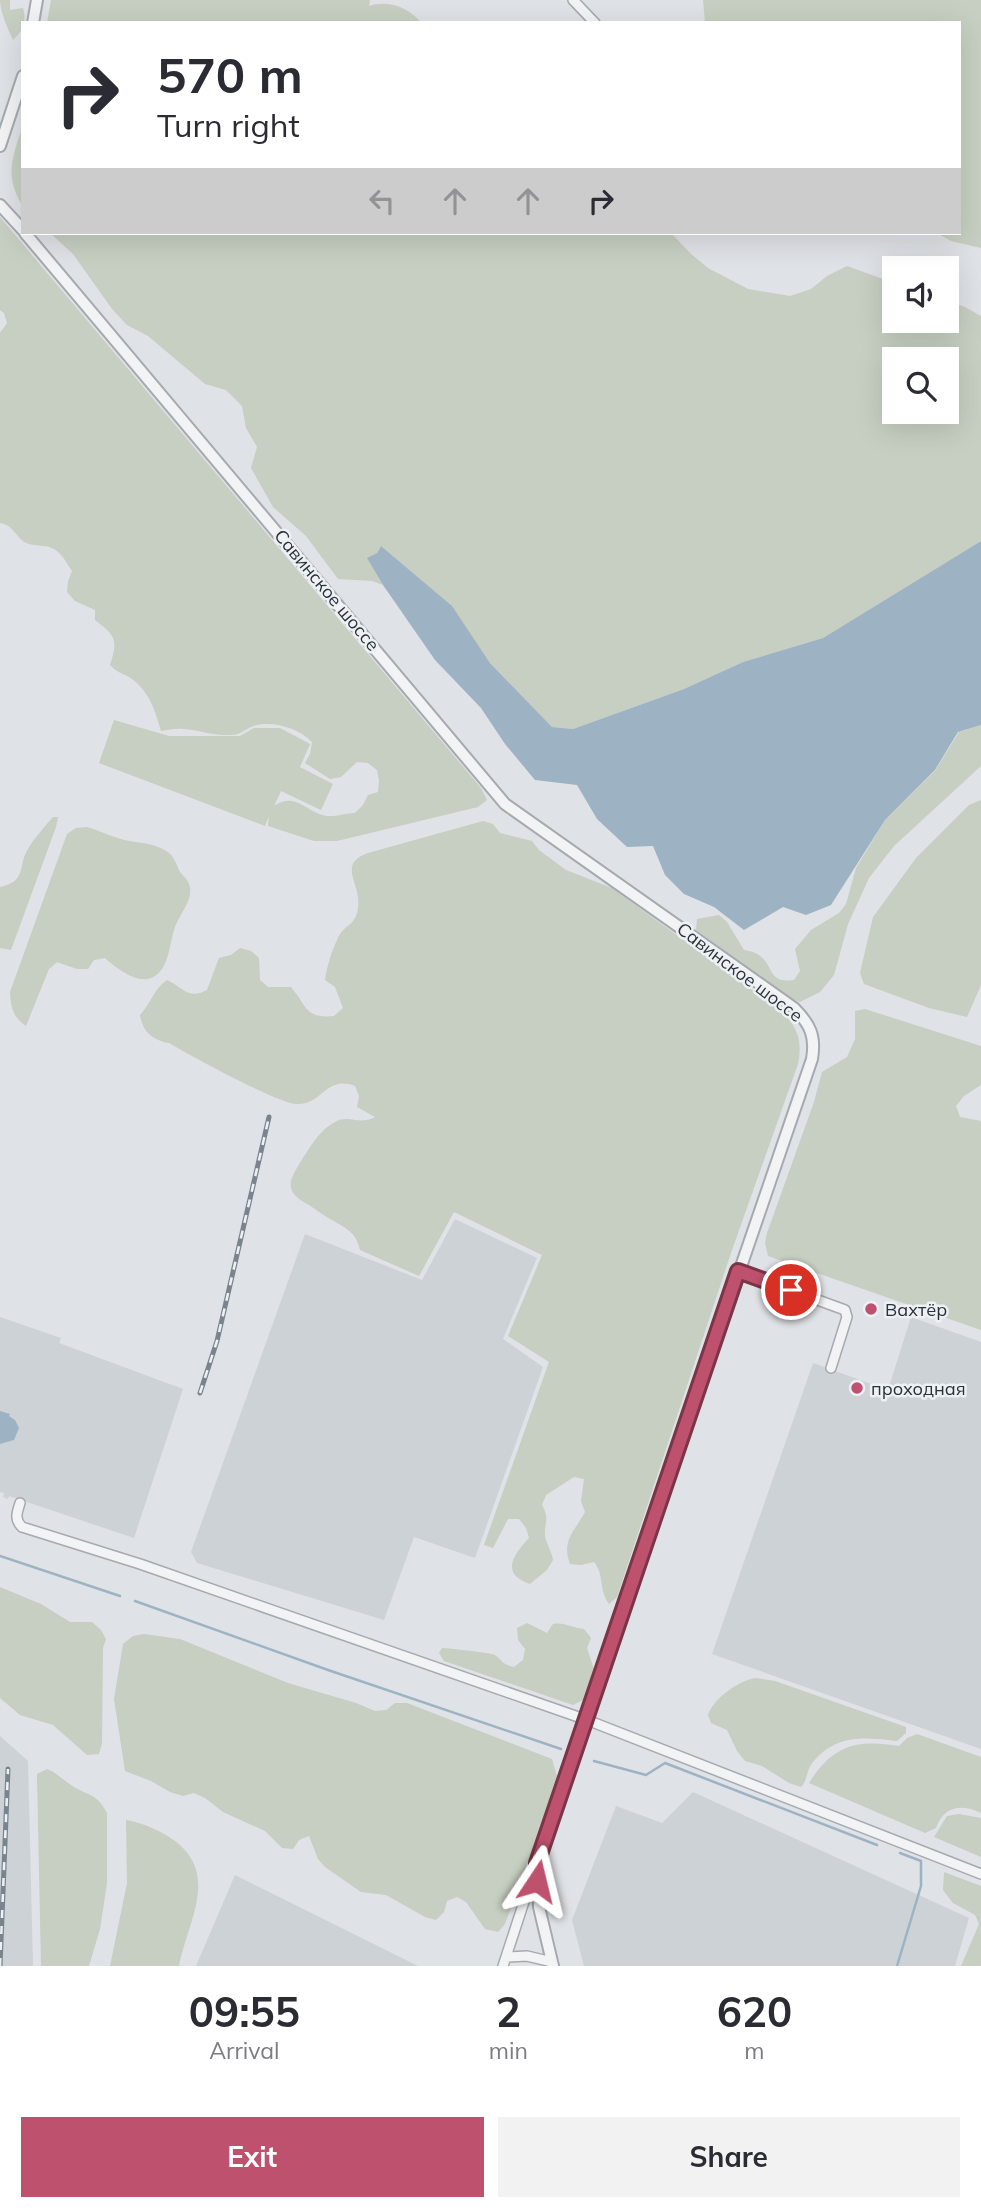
<!DOCTYPE html>
<meta charset="utf-8">
<style>
body{margin:0;font-family:Mulish,sans-serif;background:#f2f2f3;color:#2b2b33;height:100vh;display:flex;flex-direction:column;font-size:26px;white-space:nowrap}
*{box-sizing:border-box;margin:0}
p{font-size:23px;color:#7c7c81}
.icon{flex:none;width:38px;height:38px;fill:none;stroke:currentColor;stroke-width:2;stroke-linecap:round;stroke-linejoin:round}
.map{position:relative;height:1966px;overflow:hidden}
.side{display:flex;flex-direction:column;background:#fff;flex:1}
.side>*{flex:none}
.top-card{position:absolute;left:21px;top:21px;width:940px;height:214px;border-radius:0px;box-shadow:0 7px 28px #0002;background:#fff;color:#2b2b33;overflow:hidden}
.tools{position:absolute;left:882px;top:256px;display:grid;gap:14px}
.tools a{display:grid;place-items:center;width:77px;height:77px;border-radius:0px;background:#fff;box-shadow:0 7px 28px #0002;font-size:35px}
.pin{position:absolute;display:grid;place-items:center;width:60px;height:60px;color:#fff;margin:-30px;border:4px solid #fff;border-radius:50%;box-shadow:0 2px 7px #0007}
.me{position:absolute;width:77px;margin:-38px;rotate:10deg;stroke-linejoin:round;filter:drop-shadow(0 0 5px #0008)}
.turn{display:flex;align-items:center;gap:24px;height:147px;padding:0 21px;font-size:32px}
.turn .icon{width:91px;height:91px;stroke-width:2.5}
.turn b{display:block;font-size:49px;line-height:60px}
.lanes{display:flex;align-items:center;height:66px;padding:0 21px;background:#0003;justify-content:center;gap:35px;direction:ltr}
.lanes .off{opacity:.35}
.eta{display:flex;justify-content:space-evenly;align-items:center;height:119px;text-align:center}
.eta b{font-size:42px;font-weight:700;line-height:49px}
.action{display:flex;gap:14px;margin-top:auto;padding:14px 21px}
.action a{flex:1;height:80px;border-radius:0px;background:#be516d;color:#fff;font-size:28px;font-weight:700;line-height:80px;text-align:center}
.action a+a{background:#f2f2f3;color:#2b2b33}
.map>svg:first-child{display:block}
.built{fill:#cdd2d7}
.green{fill:#c6cfc1;fill-rule:evenodd}
.water{fill:#9db3c3}
.lines{fill:none;stroke-linecap:round;stroke-linejoin:round}
.stream{stroke:#9db3c3;stroke-width:2.5}
.minor-casing{stroke:#a5aaaf;stroke-width:12}
.tertiary-casing{stroke:#a5aaaf;stroke-width:14}
.minor{stroke:#f1f3f5;stroke-width:9}
.tertiary{stroke:#f1f3f5;stroke-width:10}
.rail-casing{stroke:#7a848e;stroke-width:5}
.rail{stroke:#eef1f4;stroke-width:2.5;stroke-dasharray:8;stroke-linecap:butt}
.route-casing{stroke:#7c3547;stroke-width:18}
.route{stroke:#be516d;stroke-width:12}
.poi-dot{fill:#be516d;stroke:#eef1f4;stroke-width:2.5}
.labels{text-anchor:middle;dominant-baseline:central;stroke-width:5;stroke-linejoin:round;paint-order:stroke}
.street-label{font-size:18px;fill:#29323b;stroke:#eef1f4}
.poi-label{font-size:18px;fill:#29323b;stroke:#eef1f4;text-anchor:start}
</style>
<div class="map">
<svg width="981" height="1966" viewBox="0 0 981 1966">
<rect width="100%" height="100%" fill="#dfe2e6"/>
<path class="built" d="M455 1219 537 1258 503 1339 543 1367 475 1558 414 1537 384 1620 197 1563 191 1552 305 1234 422 1280Z
M0 1317 61 1338 59 1343 183 1389 134 1538 9 1496 8 1499 3 1497 4 1493 0 1492Z
M911 1317 981 1342V1749L712 1654 813 1363 888 1390Z
M0 1736 28 1761 33 1966H0Z
M693 1792 969 1918 955 1966H584L572 1920 616 1806 662 1823Z
M235 1875 418 1966H196Z"/>
<path class="green" d="M0 0H10V10L23 8C27 21 23 31 13 40 8 30 0 11 0 0Z
M51 0H370L369 6C387 0 409 7 421 23H47Z
M703 0H981V248L951 241 937 233H959V23H705Z
M23 124V207C3 173 13 158 23 124Z
M0 217 481 788 487 800 478 807 337 841H314L268 826 269 816 265 826 99 763 114 720 169 736H240L254 728H280L310 744 300 767 333 784 321 810 281 791 274 806C296 791 306 813 327 816 336 817 345 813 355 813L363 805 368 795 378 792 379 781 377 770 368 763 357 762 341 777 330 779 305 763 310 754 312 742C299 728 269 719 251 727 244 730 240 735 231 735 214 736 199 730 183 729 176 728 168 730 161 731 155 710 149 690 129 677 122 673 116 672 110 665 118 640 116 636 95 620V610L75 601 67 592 68 581 72 571C64 559 59 547 43 546 38 545 31 545 26 543 15 537 14 525 0 523V333L7 323 4 313 0 310Z
M50 233H671L691 254 708 268 748 289 790 296 811 289 827 276 847 266 894 283V320H947V302L963 306 981 316V541L823 638 743 662 684 689 573 729 552 727 490 663 451 606 381 546 377 553 368 559 383 585 372 581 338 579 306 536 273 507 251 468 257 447 246 428 242 406 226 390 205 384 148 336 127 325 112 309 73 254ZM894 359H947V411H894Z
M981 725V766L894 846 869 878 848 924 834 975 820 992 800 1002 790 998 696 930 697 919 719 915 727 922 744 950C779 955 761 985 794 980L800 971 795 949 811 930 839 913 846 904 856 868 885 820 935 771 959 732Z
M981 800V985L967 1017 929 1008 864 984 860 973 873 917 916 858 969 805Z
M53 817H58L56 827 11 950 0 948V887C28 881 17 866 28 849 33 840 46 825 53 817Z
M483 821 493 824 500 833 532 841 539 850 566 870 612 888 785 1014C799 1031 802 1043 798 1064L732 1250 617 1597 609 1604C598 1588 605 1576 594 1562L581 1565 570 1564C561 1540 575 1531 585 1512L581 1501 584 1479 574 1477 546 1495 542 1505C550 1520 544 1522 545 1536 546 1543 552 1552 553 1560L547 1570 530 1584C500 1574 513 1555 529 1538L526 1528 519 1519H508L493 1548 484 1545 549 1362 508 1336 542 1255 454 1212 419 1276 360 1250C356 1232 347 1229 332 1220 324 1216 317 1210 309 1205 283 1191 288 1182 303 1158 312 1144 320 1130 335 1122 350 1114 358 1126 375 1117L357 1107 359 1096 355 1086C325 1075 323 1105 297 1104 279 1104 189 1055 169 1043 152 1040 143 1032 140 1015 151 1003 154 989 167 980 184 988 188 1000 207 990L219 958 231 955 240 948 251 951 259 958 260 980 268 987H291C307 1006 305 1019 334 1016L343 1008 335 987 325 980C327 966 332 950 338 938 344 924 356 926 358 908 362 884 336 864 368 853Z
M87 827C98 830 107 835 118 838 134 844 154 841 169 853 175 858 177 866 180 872 182 875 185 877 187 880 198 897 178 914 174 930 171 940 170 951 166 961 152 995 123 974 105 958L94 960 88 969H77L57 962 49 969 26 1026C13 1017 11 1008 10 992L67 834 76 828Z
M865 1009 981 1046V1085L964 1096 956 1106 960 1117 981 1121V1330L768 1256 765 1243 767 1233 814 1102 822 1072 847 1057 855 1039V1011Z
M0 1587 41 1604 70 1622H92L101 1630 106 1639 103 1648 102 1743 99 1754 87 1755 53 1725 20 1715 0 1698Z
M527 1623 547 1633 553 1624C565 1622 572 1628 584 1629L591 1638 587 1648 594 1669 583 1700 573 1705 444 1661 439 1653 442 1648C447 1648 492 1653 495 1655 504 1661 499 1663 514 1667L523 1660 525 1649 518 1640 517 1628Z
M144 1634 180 1639 288 1683 356 1703 375 1711 386 1710 395 1703H407L552 1759 558 1780 505 1924 498 1932 485 1929 466 1902 457 1897 447 1901 444 1912 436 1920 425 1917 386 1895 361 1892 325 1867 318 1859 309 1836 299 1840 293 1849 282 1848 265 1831 223 1812 205 1798 194 1793 183 1796 170 1792 151 1781 125 1771 114 1699 123 1644 133 1636Z
M755 1678 775 1681 906 1727V1733L897 1741C864 1737 836 1734 813 1762 806 1770 808 1780 801 1787L789 1783 762 1766 745 1761 737 1751 727 1730 711 1723 708 1715C713 1699 738 1681 755 1678Z
M917 1734 981 1757V1813C961 1803 943 1807 936 1828L925 1833 809 1783C833 1745 856 1739 899 1746L907 1738Z
M47 1769C57 1773 62 1779 71 1785 87 1796 96 1792 107 1813V1883L100 1929 89 1966H41L37 1774Z
M959 1814 981 1818V1857L934 1837 947 1816Z
M126 1820C144 1823 161 1831 175 1841 220 1875 187 1923 179 1966H110L127 1883Z
M944 1872 981 1886V1966H961L979 1924 975 1915 953 1903 943 1890Z"/>
<path class="water" d="M981 541V725L958 732 935 770 885 820 831 905 806 915 783 907 744 930 714 907 684 894 665 875 653 846 627 847 597 819 577 785 535 780 505 744 481 708 435 660 383 585 367 558 377 553 381 546 452 606 490 663 552 727 573 729 684 689 743 662 823 638Z
M0 1411 10 1414 9 1416 15 1420 19 1428 14 1440 0 1444Z"/>
<g class="lines">
<path class="stream" d="M0 1556 120 1596
M135 1601 328 1670 561 1749
M594 1761 646 1775 665 1763 877 1845
M897 1966 921 1886V1861L900 1853"/>
<g class="minor-casing">
<path id="minor" d="M573 0 595 23
M738 1271 845 1310 847 1317 831 1368
M20 1503C17 1513 14 1519 22 1527L140 1564 587 1720 981 1874
M506 1957 527 1956 552 1962
M503 1966 535 1868"/>
</g>
<g class="tertiary-casing">
<path id="tertiary" d="M33 23 37 0
M0 146 23 76
M0 205 23 230
M25 233 505 804 794 1008C810 1024 816 1036 812 1059L537 1863 539 1907 553 1966"/>
</g>
<use href="#minor" class="minor"/>
<use href="#tertiary" class="tertiary"/>
<g class="rail-casing">
<path id="rail" d="M200 1393 217 1341 269 1117
M0 1966 8 1769"/>
</g>
<use href="#rail" class="rail"/>
</g>
<g class="lines">
<g class="route-casing">
<path id="route" d="M537 1881V1863L738 1271 791 1290"/>
</g>
<use href="#route" class="route"/>
</g>
<g class="poi-dot">
<circle cx="871" cy="1309" r="7"/>
<circle cx="857" cy="1388" r="7"/>
</g>
<g class="labels">
<g class="street-label">
<text transform="translate(327 590) rotate(50)">Савинское шоссе</text>
<text transform="translate(740 972) rotate(37)">Савинское шоссе</text>
</g>
<g class="poi-label">
<text x="885" y="1309">Вахтёр</text>
<text x="871" y="1388">проходная</text>
</g>
</g>
</svg>
<div class="tools">
<a><svg class="icon" aria-label="sound" viewBox="0 0 24 24"><path d="M4 9h4l5-4v14l-5-4H4zM17 9q2 3 0 6"/></svg></a>
<a><svg class="icon" aria-label="search" viewBox="0 0 24 24"><circle cx="10" cy="10" r="6"/><path d="M15 15l6 6"/></svg></a>
</div>
<div class="pin" style="left:791px;top:1290px;background:#d93025"><svg class="icon" aria-label="arrive" viewBox="0 0 24 24"><path d="M6 21V4h12l-3 4 3 4H6"/></svg></div>
<svg class="me" style="left:537px;top:1881px" viewBox="-20 -20 40 40"><path d="M0-17L14 15 0 8-14 15z" fill="#be516d" stroke="#fff" stroke-width="4"/></svg>
<div class="top-card">
<div class="turn"><svg class="icon" aria-label="right" viewBox="0 0 24 24"><path d="M7 20v-9h11M14 6l5 5-5 5"/></svg><div><b>570 m</b>Turn right</div></div>
<div class="lanes"><svg class="icon off" aria-label="left" viewBox="0 0 24 24"><path d="M17 20v-9H6M10 6l-5 5 5 5"/></svg><svg class="icon off" aria-label="ahead" viewBox="0 0 24 24"><path d="M12 20V5M6 11l6-6 6 6"/></svg><svg class="icon off" aria-label="ahead" viewBox="0 0 24 24"><path d="M12 20V5M6 11l6-6 6 6"/></svg><svg class="icon" aria-label="right" viewBox="0 0 24 24"><path d="M7 20v-9h11M14 6l5 5-5 5"/></svg></div>
</div>
</div>
<section class="side">
<div class="eta">
<div><b>09:55</b><p>Arrival</p></div>
<div><b>2</b><p>min</p></div>
<div><b>620</b><p>m</p></div>
</div>
<div class="action"><a>Exit</a><a>Share</a></div>
</section>
